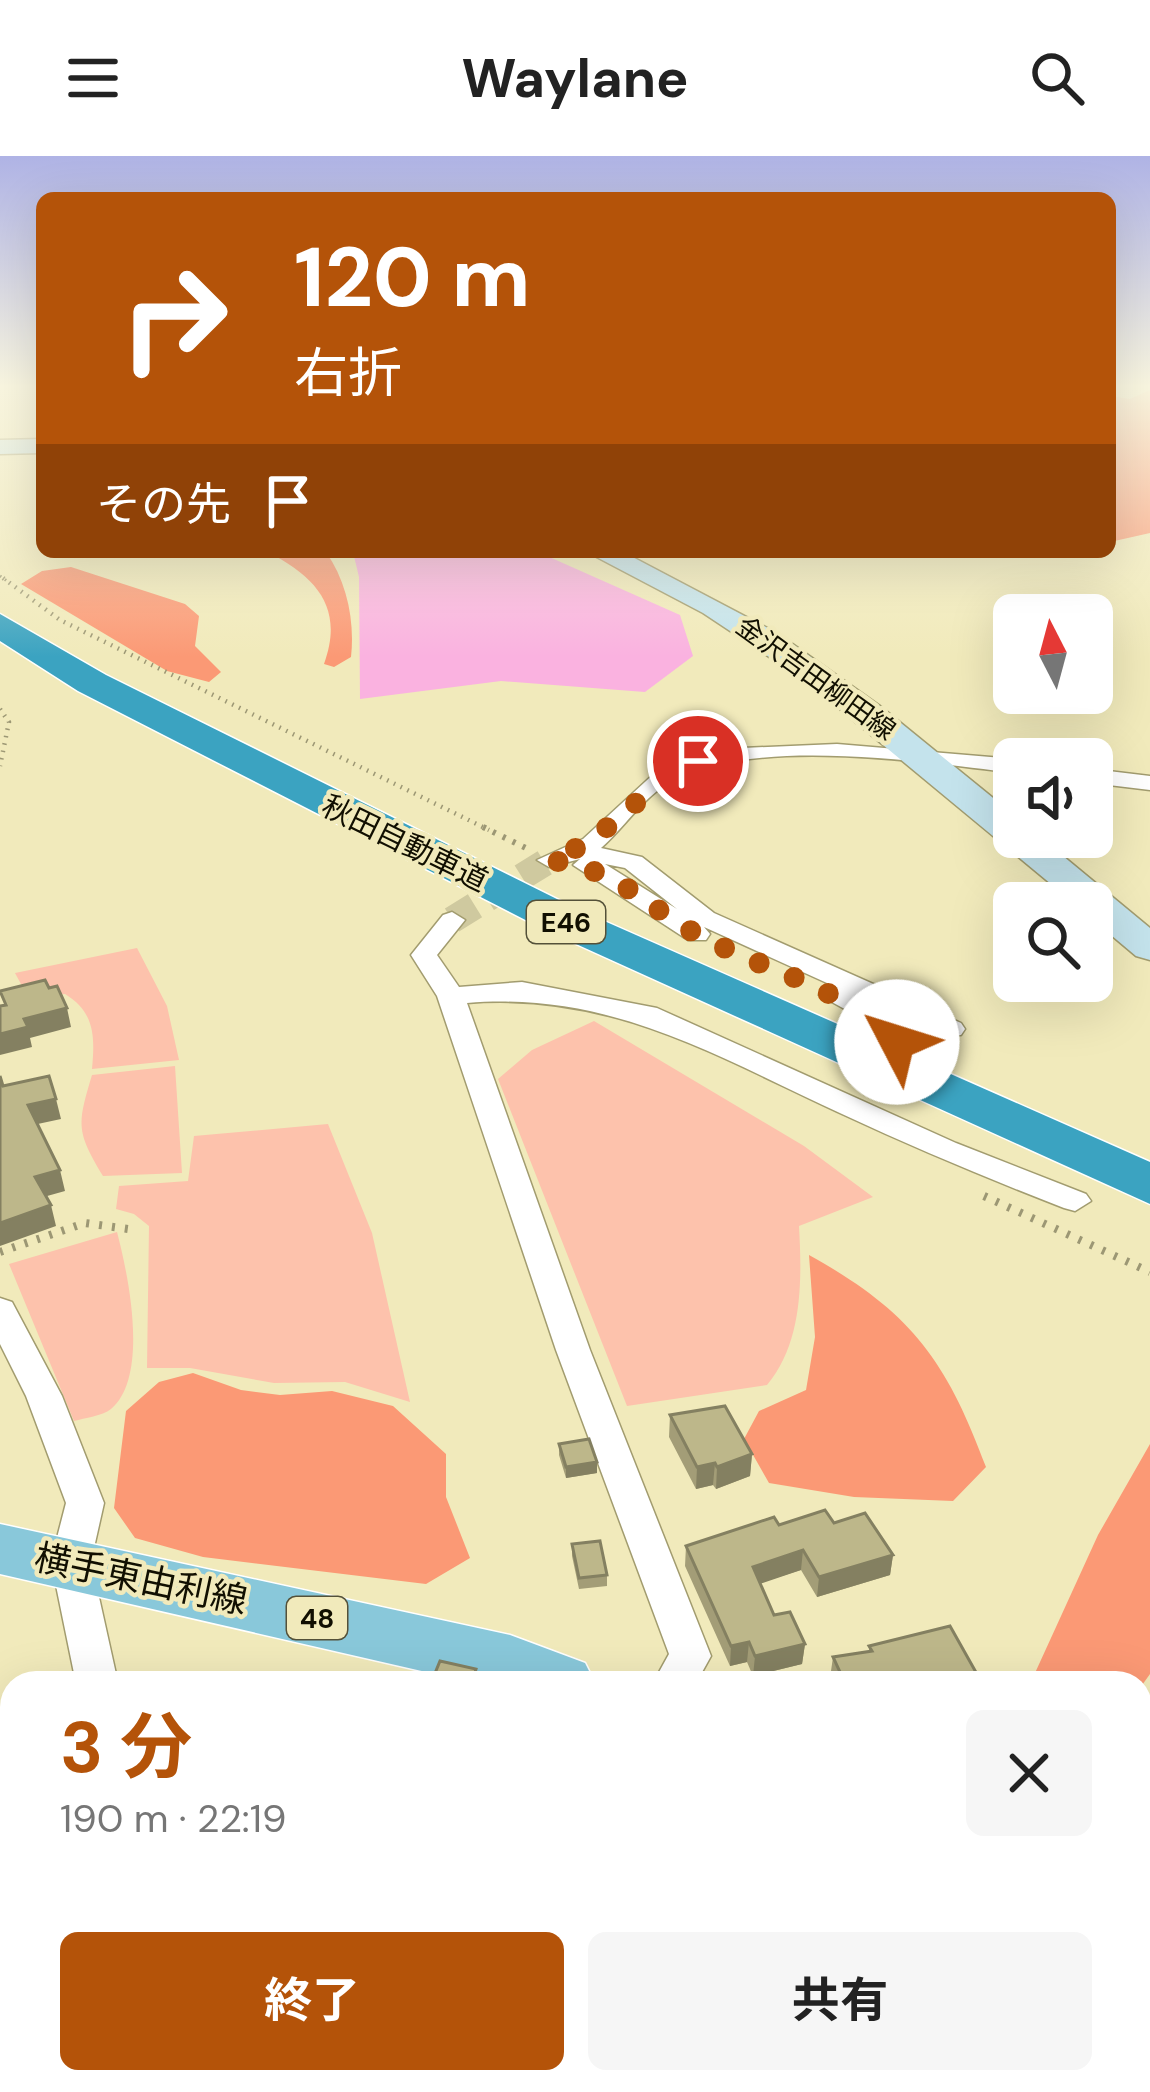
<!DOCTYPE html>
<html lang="ja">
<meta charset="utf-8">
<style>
body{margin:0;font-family:"DM Sans","Noto Sans JP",sans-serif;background:#f6f6f6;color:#222;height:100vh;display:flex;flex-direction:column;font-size:45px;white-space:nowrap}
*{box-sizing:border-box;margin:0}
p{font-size:39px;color:#767676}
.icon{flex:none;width:66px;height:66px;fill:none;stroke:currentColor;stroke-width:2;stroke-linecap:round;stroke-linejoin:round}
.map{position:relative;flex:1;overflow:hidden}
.side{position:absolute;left:0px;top:1515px;width:1152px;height:423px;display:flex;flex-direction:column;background:#fff;border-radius:36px 36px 0 0;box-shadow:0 12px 48px #0002}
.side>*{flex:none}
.banner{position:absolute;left:36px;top:36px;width:1080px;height:366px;border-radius:18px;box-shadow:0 12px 48px #0002;background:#b45309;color:#fff;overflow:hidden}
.needle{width:78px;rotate:354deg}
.buttons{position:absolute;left:993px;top:438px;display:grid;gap:24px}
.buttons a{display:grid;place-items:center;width:120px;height:120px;border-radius:18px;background:#fff;box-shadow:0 12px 48px #0002;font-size:60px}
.pin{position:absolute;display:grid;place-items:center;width:102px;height:102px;color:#fff;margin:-51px;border:6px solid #fff;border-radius:50%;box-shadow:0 3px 12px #0007}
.me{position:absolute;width:132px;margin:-66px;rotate:310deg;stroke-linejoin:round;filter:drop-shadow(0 0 9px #0008)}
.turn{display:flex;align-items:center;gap:42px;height:252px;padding:0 60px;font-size:54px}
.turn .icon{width:156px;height:156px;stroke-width:2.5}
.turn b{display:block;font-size:84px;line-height:102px}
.then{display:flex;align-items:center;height:114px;padding:0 60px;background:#0003;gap:24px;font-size:45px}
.round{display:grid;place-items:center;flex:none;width:126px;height:126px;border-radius:18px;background:#f6f6f6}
.overview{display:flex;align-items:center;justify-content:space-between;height:204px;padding:0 60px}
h1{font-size:72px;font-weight:700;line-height:90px;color:#b45309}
.action{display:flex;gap:24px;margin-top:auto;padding:24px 60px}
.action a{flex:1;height:138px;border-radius:18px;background:#b45309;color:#fff;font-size:48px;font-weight:700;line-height:138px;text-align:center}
.action a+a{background:#f6f6f6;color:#222}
header{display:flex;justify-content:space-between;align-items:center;height:156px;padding:0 60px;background:#fff;font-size:54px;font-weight:700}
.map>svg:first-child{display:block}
.green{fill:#fdc2ac}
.forest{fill:#fb9975}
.water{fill:#fab2e0}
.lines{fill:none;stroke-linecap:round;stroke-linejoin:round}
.street-tunnel{stroke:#cfc99f;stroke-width:27;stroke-dasharray:27 14;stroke-linecap:butt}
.street-casing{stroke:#a29c6f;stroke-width:3}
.secondary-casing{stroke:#a29c6f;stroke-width:3}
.primary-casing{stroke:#fff;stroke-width:3}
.highway-casing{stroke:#fff;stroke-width:3}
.path-far4{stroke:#9c9774;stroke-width:3;stroke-dasharray:1.5 4.5;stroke-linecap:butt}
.path-far3{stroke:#9c9774;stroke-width:4.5;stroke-dasharray:1.5 6;stroke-linecap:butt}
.path-far2{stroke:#9c9774;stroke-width:6;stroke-dasharray:3 8;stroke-linecap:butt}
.path-far1{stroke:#9c9774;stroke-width:8;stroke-dasharray:3 10;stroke-linecap:butt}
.path{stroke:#9c9774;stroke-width:9;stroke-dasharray:4.5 14;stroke-linecap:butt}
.street{fill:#fff;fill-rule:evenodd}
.secondary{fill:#c4e3ec;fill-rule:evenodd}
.primary{fill:#89c8da;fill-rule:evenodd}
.highway{fill:#3ba3c1;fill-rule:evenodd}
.wall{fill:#a39d77}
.shaded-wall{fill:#848061}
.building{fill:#bdb78a;stroke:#848061;stroke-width:3}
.route{stroke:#b45309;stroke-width:21;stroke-dasharray:0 37.8}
.labels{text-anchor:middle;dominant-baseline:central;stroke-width:9;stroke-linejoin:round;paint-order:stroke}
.far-street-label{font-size:27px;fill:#110f01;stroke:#f1eabb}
.shield{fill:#f1eabb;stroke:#545139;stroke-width:3}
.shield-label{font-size:27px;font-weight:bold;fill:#110f01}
.street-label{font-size:30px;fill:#110f01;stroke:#f1eabb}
.near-street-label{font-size:36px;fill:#110f01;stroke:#f1eabb}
</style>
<header><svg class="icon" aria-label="menu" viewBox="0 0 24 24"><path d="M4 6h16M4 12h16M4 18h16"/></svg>Waylane<svg class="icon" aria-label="search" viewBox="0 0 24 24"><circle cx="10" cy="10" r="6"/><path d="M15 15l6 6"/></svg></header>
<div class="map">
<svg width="1150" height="1936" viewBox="0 0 1150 1936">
<rect width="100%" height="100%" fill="#f1eabb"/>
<path class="green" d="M137 792 167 850 179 904 92 913C95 881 95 856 65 838L28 841 15 817Z
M594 865 804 990 873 1041 799 1070C802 1124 803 1186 767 1229L627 1250 498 923 532 894Z
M175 910 182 1017 103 1020C76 975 77 969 92 919Z
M328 968 372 1077 410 1246 345 1226 274 1227 190 1212H147L149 1070 134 1058 116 1053 119 1030 188 1025 194 980Z
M117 1076C128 1118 150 1220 111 1253 102 1260 85 1262 74 1265L9 1108Z
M12 1751V1926H36L0 1932V1847Z
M447 1926H746L752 1936H449Z"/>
<path class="forest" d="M1150 234V377L1110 386V240L1130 243Z
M268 396H326C347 426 355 465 351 501L334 511 324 508C344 453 318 422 268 396Z
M71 411 185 448 199 460 195 490 221 516 209 526 167 515 21 428 42 415Z
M809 1099C910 1155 946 1203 986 1311L953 1345 854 1341 769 1327 744 1283 759 1255 806 1234 815 1181Z
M193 1217 241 1234 280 1239 332 1235 393 1250 446 1298V1341L470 1402 426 1428 203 1401 135 1382 114 1352 126 1255 159 1226Z
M1150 1288V1518L1140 1532V1527H1043L1035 1517 1098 1379Z"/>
<path class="water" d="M353 396H538L680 459 693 500 645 536 501 525 360 543 359 421Z"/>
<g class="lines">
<path class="street-tunnel" d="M452 764 549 704"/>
<g class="street-casing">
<path id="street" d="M837 588 1014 603V617C926 606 744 579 667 628 641 644 624 672 601 692L642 701 714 757 961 867 965 873 961 879H941L876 849 911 886 897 894 887 892 852 857 819 839 823 833 838 832 704 771 710 778 706 784H688L573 709 580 703 549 711 537 704 583 683 658 614 743 592ZM605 708 625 712 677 753Z
M1092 613 1150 620V634L1092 627Z
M452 756 465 764 437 799 459 831 522 826 657 852 956 987 1086 1038 1091 1045 1075 1055 1064 1052C989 1023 915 992 842 958 716 900 611 835 467 847L590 1194 711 1500 696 1527H653L669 1498 556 1194 437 840 411 799 443 759Z
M0 1142 12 1146 62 1240 104 1347 91 1405 118 1527H76L51 1405 66 1347 26 1240 0 1188Z
M160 1926H210L213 1936H163Z
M949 1926H1013L1009 1936H945Z"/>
</g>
<g class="secondary-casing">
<path id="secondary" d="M42 283V297L0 298V284Z
M587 396H623L777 477 880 550 1014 659V681H1040L1150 772V804L1136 800 1092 763V747H1074L807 526 703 457Z"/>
</g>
<g class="primary-casing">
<path id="primary" d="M0 1368 510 1479 585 1507 595 1527H474L0 1418Z
M1013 1926H1097L1101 1936H1017Z"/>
</g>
<g class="highway-casing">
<path id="highway" d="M0 458 106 519 577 753 1150 1006V1048L543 773 78 535 0 485Z"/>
</g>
<path class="path-far4" d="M0 420 7 425"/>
<path class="path-far3" d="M3 422 60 464 489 674
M0 553 9 566 0 610"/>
<path class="path-far2" d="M483 671 530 694"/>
<path class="path-far1" d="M984 1040 1150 1116
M0 1096 85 1067 135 1074"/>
<path class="path" d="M0 1674 12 1672"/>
<use href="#street" class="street"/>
<use href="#secondary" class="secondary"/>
<use href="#primary" class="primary"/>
<use href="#highway" class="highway"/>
</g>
<path class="wall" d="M670 1259 752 1298 750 1320 716 1333 713 1329 696 1333 669 1281Z
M559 1288 597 1306V1317L566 1322 559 1299Z
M834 1367 893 1399 890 1419 817 1441 801 1414 760 1427 774 1459 805 1488 802 1508 753 1520 747 1506 730 1510 685 1410 686 1390 779 1369Z
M572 1388 607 1419V1430L579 1433 572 1400Z
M869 1490 982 1527H833L830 1522 833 1501 869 1496Z
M763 1926H823V1928L808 1936H768Z"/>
<path class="shaded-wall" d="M67 852 71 871 30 882 32 891 0 899V878L24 863Z
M56 943 61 963 33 969 28 949Z
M60 1014 65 1035 40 1042 35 1021Z
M51 1049 56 1070 0 1090V1067Z
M752 1298 750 1320 716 1333 717 1311Z
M597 1306V1317L566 1322V1311Z
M715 1307 713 1329 696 1333 697 1311Z
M803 1394 801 1414 751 1431 753 1411Z
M893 1399 890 1419 817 1441 819 1421Z
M749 1486 747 1506 730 1510 731 1490Z
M805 1488 802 1508 753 1520 755 1500Z
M791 1926H823V1928L808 1936H779L780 1932Z"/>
<path class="building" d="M45 824 49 832 57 830 67 852 24 863 28 871 0 878V850L6 849 0 835Z
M0 920 3 930 49 920 56 943 28 949 60 1014 35 1021 51 1049 0 1067Z
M725 1250 752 1298 717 1311 715 1307 697 1311 670 1259Z
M589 1283 597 1306 566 1311 559 1288Z
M825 1354 834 1367 865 1357 893 1399 819 1421 803 1394 753 1411 774 1459 790 1456 805 1488 755 1500 749 1486 731 1490 686 1390 774 1361 779 1369Z
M600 1385 607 1419 579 1422 572 1388Z
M950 1470 982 1527H845L833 1501 872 1495 869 1490Z
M440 1505 476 1513 472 1527H431Z
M275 1926H277L280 1936H250Z
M374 1926H404L407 1936H359L358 1933Z"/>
<linearGradient id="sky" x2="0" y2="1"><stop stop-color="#afb3e5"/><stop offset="0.46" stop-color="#f9f6e0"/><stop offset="1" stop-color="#f9f6e0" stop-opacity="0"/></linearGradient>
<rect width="1150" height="501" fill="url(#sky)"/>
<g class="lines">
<path class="route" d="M698 605C636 633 614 682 549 704 629 716 645 754 712 786 779 819 842 832 897 886"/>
</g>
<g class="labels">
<g class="far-street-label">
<text transform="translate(816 522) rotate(36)">金沢吉田柳田線</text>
</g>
<g class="shield">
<rect x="527" y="745" width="78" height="42" rx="9"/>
<rect x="287" y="1441" width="60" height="42" rx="9"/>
</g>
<g class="shield-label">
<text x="566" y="766">E46</text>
<text x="317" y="1462">48</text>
</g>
<g class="street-label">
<text transform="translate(405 687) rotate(26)">秋田自動車道</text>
</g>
<g class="near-street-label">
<text transform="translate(141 1423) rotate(12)">横手東由利線</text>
</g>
</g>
</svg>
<div class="buttons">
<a><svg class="needle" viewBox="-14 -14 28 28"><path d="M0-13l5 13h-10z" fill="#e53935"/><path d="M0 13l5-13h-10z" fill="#767676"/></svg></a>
<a><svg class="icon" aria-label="sound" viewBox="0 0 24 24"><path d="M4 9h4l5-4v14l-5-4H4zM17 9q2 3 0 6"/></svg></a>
<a><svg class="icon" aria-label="search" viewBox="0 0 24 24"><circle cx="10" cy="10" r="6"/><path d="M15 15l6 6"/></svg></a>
</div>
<div class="pin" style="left:698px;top:605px;background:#d93025"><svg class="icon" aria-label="arrive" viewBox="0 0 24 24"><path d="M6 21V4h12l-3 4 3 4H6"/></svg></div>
<svg class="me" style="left:897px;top:886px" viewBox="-20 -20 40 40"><circle r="19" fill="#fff"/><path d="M0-13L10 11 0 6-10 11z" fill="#b45309"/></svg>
<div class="banner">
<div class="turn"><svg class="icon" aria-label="right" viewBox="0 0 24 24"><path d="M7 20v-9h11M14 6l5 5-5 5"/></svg><div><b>120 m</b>右折</div></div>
<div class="then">その先<svg class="icon" aria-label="arrive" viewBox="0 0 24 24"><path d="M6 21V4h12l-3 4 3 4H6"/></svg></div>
</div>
<section class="side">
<div class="overview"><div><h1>3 分</h1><p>190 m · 22:19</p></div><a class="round"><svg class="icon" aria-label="close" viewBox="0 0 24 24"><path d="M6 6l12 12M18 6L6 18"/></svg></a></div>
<div class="action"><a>終了</a><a>共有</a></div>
</section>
</div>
